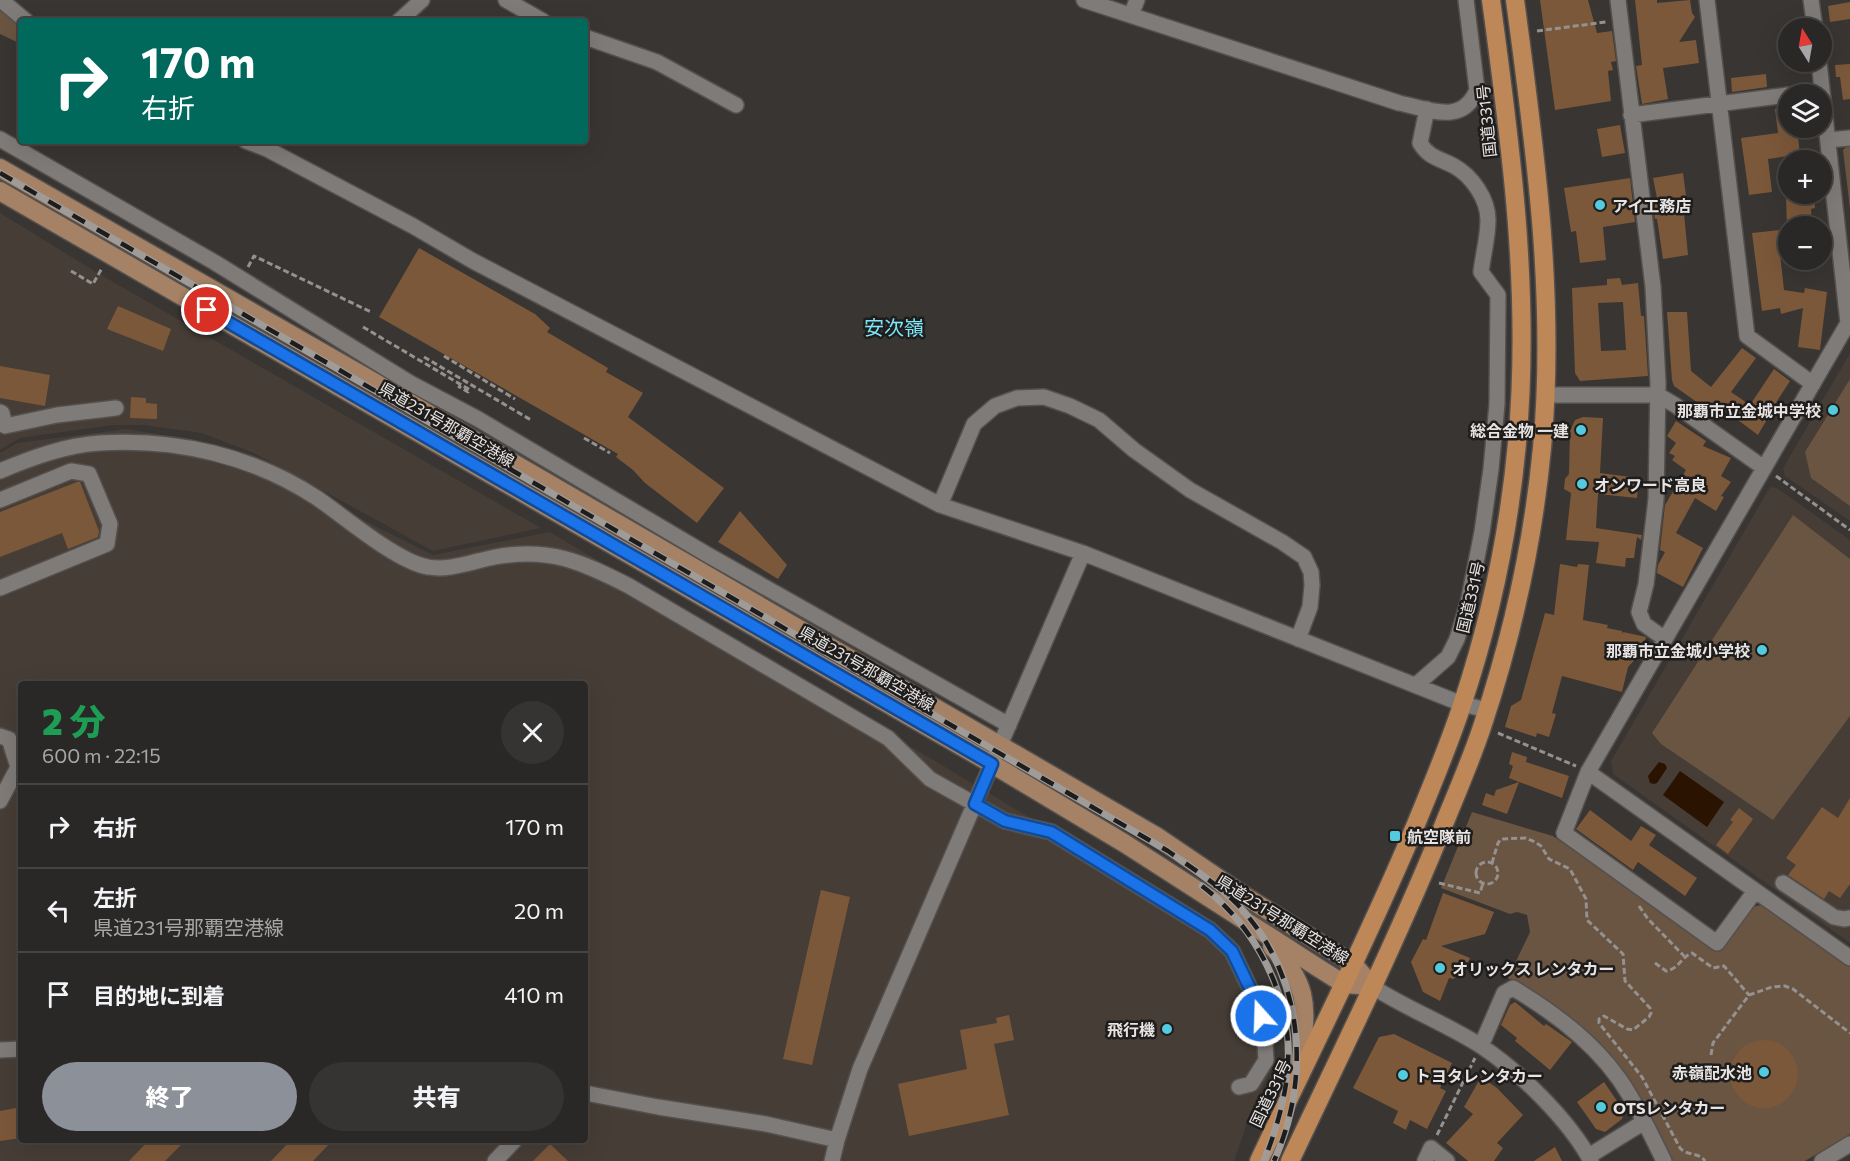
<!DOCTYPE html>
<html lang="ja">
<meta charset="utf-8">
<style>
body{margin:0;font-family:Commissioner,"Noto Sans JP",sans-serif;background:#363432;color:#f1f3f6;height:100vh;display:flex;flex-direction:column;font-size:22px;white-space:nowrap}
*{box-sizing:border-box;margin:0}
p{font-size:20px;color:#a5a6a7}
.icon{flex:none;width:33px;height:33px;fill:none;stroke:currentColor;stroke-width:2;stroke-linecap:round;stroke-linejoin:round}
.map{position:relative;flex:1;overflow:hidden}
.drawer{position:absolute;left:18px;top:681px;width:570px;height:462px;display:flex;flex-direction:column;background:#2a2826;border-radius:6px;box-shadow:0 6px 24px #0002,0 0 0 2px #464443}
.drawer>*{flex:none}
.banner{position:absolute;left:18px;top:18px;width:570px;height:126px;border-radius:6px;box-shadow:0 6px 24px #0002,0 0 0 2px #464443;background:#00695c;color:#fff;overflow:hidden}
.needle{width:39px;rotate:349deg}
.buttons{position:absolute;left:1778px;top:18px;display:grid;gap:12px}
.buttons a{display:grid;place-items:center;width:54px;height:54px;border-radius:50%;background:#2a2826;box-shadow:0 6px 24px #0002,0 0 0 2px #464443;font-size:30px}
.pin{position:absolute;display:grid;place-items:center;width:51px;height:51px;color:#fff;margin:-26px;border:3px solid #fff;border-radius:50%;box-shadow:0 2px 6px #0007}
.me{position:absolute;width:66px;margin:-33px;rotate:340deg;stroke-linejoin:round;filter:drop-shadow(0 0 4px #0008)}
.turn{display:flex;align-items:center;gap:21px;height:126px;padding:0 24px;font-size:27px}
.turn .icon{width:78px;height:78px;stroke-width:2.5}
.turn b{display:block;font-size:42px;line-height:51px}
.round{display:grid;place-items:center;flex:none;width:63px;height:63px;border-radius:32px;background:#363432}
.summary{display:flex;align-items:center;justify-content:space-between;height:102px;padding:0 24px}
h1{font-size:36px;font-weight:800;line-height:45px;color:#1e9e55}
.primary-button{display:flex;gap:12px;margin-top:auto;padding:12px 24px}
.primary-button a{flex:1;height:69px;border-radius:36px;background:#8c9099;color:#fff;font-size:24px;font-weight:800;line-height:69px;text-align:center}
.primary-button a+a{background:#363432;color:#f1f3f6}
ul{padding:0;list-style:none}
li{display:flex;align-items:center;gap:18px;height:84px;padding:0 24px;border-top:2px solid #464443}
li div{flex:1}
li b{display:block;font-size:22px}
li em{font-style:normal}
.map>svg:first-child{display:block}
.built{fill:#463d36;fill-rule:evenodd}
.green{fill:#6a5442}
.water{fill:#2a1300}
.building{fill:#7c583a;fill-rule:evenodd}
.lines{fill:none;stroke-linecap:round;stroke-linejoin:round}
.minor-casing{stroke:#54504e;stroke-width:18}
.major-casing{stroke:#54504e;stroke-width:21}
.highway-casing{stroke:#54504e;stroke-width:21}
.path{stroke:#94918f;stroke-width:3;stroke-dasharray:6 3;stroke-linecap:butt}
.minor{stroke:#7f7b78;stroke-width:15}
.major{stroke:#a58265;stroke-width:18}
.highway{stroke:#be8758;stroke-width:18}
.rail-casing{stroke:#9e9b99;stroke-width:7}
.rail{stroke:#1e1d1c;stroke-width:4.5;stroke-dasharray:14;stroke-linecap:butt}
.route-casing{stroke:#114b97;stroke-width:15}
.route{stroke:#1a73e8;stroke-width:10}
.poi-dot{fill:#54cade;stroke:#1e1d1c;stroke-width:2}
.labels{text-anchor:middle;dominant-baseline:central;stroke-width:5;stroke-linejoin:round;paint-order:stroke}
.street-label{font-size:16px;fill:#e7e4e3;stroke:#1e1d1c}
.poi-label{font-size:16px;font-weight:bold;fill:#e7e4e3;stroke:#1e1d1c;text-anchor:start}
.quarter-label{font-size:20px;fill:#7ee6f9;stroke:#1e1d1c}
</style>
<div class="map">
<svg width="1850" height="1161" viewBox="0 0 1850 1161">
<rect width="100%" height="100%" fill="#383532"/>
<path class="built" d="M0 213 96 272 541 528 433 551 256 454 202 433 143 425H113L20 438 0 450Z
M1850 353V521L1785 476 1783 468Z
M126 429 200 441 267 462 365 521 433 555 550 532 1234 939 1259 990 1273 1066 1252 1109 1234 1161H0V453L17 443ZM21 684H585V1140H21Z
M1770 487 1777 488 1850 540V943L1613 774 1611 761Z"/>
<path class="green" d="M0 9 21 27V44L0 34Z
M1850 143V209L1843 150Z
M1850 379V506L1811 478 1805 452Z
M1793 515 1850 559V716L1773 820 1661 744 1652 733Z
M1472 812 1553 836 1719 952 1752 907 1761 905 1850 967V1134L1805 1161H1673C1644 1108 1610 1051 1563 1012 1547 998 1526 989 1508 978L1530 932 1527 915 1517 912 1510 914 1441 888Z"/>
<path class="water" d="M1659 762 1665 764 1667 768 1657 783 1654 784 1650 783 1648 776Z
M1680 771 1724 802 1707 827 1663 795Z"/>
<path class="building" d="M1540 0H1588L1597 33 1612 31 1616 61 1611 62 1613 70 1608 71 1611 101 1555 110Z
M1635 0H1657V3L1690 0 1692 13 1695 17 1679 42 1696 40 1699 63 1663 68 1668 99 1642 104 1636 66 1642 65Z
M1850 2V19L1830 22 1828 6Z
M1850 64V99L1843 100 1840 77H1836L1835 65Z
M1766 74 1767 87 1732 92 1731 78Z
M1786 107 1788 128H1797L1800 154 1768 159 1772 192 1749 195 1741 138 1778 133 1775 109Z
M1620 125 1625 153 1602 157 1597 129Z
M1683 173 1687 203H1683L1688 255 1663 259 1657 219H1655L1652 199 1657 198 1653 178Z
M1630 178 1635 222 1603 227 1606 260 1580 263 1576 231 1571 232 1564 188Z
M1814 194 1815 208 1811 209 1812 226H1787L1786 196Z
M1781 230 1783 244 1779 245 1784 290 1804 293 1805 288 1827 292 1820 350 1798 347 1803 308 1781 314 1780 308 1762 311 1752 233Z
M419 248 535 314 550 328 547 332 608 368 606 372 643 393 628 417 724 488 697 523 645 483 633 470 616 457 618 454 379 317Z
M1620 278 1622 285 1638 283 1641 316H1644L1648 376 1580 381 1575 373 1572 288 1607 285V279ZM1623 302 1626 350 1601 351 1598 303Z
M118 306 171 329 163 351 107 329Z
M1667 312H1687L1691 371 1711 387 1742 348 1756 358 1731 392 1750 405 1774 369 1790 381 1768 415 1769 416 1758 435 1723 409 1718 417 1674 386 1672 380Z
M0 366 50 375 45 406 0 398Z
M131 397 146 398V403L157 404V419L130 418Z
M1583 417 1603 418 1600 473 1639 478 1637 498 1598 494 1596 528 1642 535 1641 540 1637 537 1634 558H1626L1625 567 1596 563 1599 542 1566 540 1571 493 1564 489 1565 479 1569 474 1570 431 1575 420Z
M1676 421 1706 441 1703 446 1731 458 1721 476 1731 482 1721 496 1724 497 1716 511 1695 498 1676 533 1703 548 1683 587 1657 573 1658 565 1665 552 1660 550 1665 505 1686 470 1672 460 1675 456 1669 453 1676 443 1667 436Z
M77 482H80L99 531 98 537 68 549 62 533 0 557V512Z
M740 511 787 565 778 579 718 542Z
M1560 564 1577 567 1578 564 1589 565 1583 620 1608 625 1607 628 1622 631V634L1623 632 1646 637 1642 652 1628 667 1622 692 1562 676 1552 713 1556 714 1549 737 1537 733 1536 737 1505 727 1511 706 1521 700 1545 613 1554 615Z
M1512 752 1527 757 1526 762 1569 776 1562 798 1519 782 1507 814 1482 805 1486 793 1494 796 1496 790 1519 782 1509 778 1513 766 1509 764Z
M1850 798V884L1840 898 1829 891 1824 899 1788 875 1796 865 1786 858 1822 807 1838 818Z
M1739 808 1753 819 1728 854 1716 845 1733 822 1730 820Z
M1590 810 1631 841 1641 826 1656 835 1649 845 1697 878 1685 896 1638 862 1633 870 1576 829Z
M821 890 850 897 812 1065 783 1059Z
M1443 893 1494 912 1485 934 1441 946 1470 958 1463 977 1456 975 1454 979 1449 978 1440 1001 1423 992 1411 962 1423 939 1426 940Z
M1515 1002 1544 1026 1546 1024 1572 1042 1550 1070 1515 1041 1517 1038 1501 1025 1510 1005Z
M1009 1015 1014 1040 994 1044 1009 1115 909 1136 898 1084 967 1069 960 1030 997 1023 996 1018Z
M1394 1034 1452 1063 1440 1088 1446 1091 1427 1129 1410 1120 1406 1130 1393 1123 1398 1111 1353 1088 1379 1037Z
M1730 1074a34 34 0 1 1 68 0a34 34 0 1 1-68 0Z
M1481 1077 1497 1088 1523 1115 1497 1143 1503 1148 1494 1161H1468L1446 1143 1473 1114 1464 1107Z
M1604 1082 1624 1111 1622 1119 1605 1132 1596 1129 1577 1102Z
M21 1107V1138L0 1141V1111Z
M149 1140H186L165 1161H129Z
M291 1140H333L313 1161H271Z
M550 1144 568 1161H533Z
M1555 1147 1562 1161H1534Z"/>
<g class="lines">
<g class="minor-casing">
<path id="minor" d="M1 0 26 21
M506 0 543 21
M1084 0 1399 103C1429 109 1462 126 1477 90L1466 0
M1618 0 1653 287 1658 383 1656 499 1646 584 1639 612 1644 624 1665 639
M1707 0 1747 336 1813 384
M1811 0 1815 28
M1131 15 1137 0
M399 21 422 0
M585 37 657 62 736 105
M1794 94 1822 91
M1631 115 1788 95
M0 139 214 262 410 383 478 419 708 555 1009 725
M1828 140 1850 138
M246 141 267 149 413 226 473 261 940 505 1083 553 1462 704 1487 710
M1545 395H1658L1675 405 1764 468
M0 412 2 413 5 426 57 415 116 408
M0 471C31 458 66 445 100 443 176 438 253 456 317 498 345 517 397 562 428 567 449 571 474 561 495 557 550 547 582 562 629 586L888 738 930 779 1005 821 1051 832 1210 930 1232 951 1257 1003 1264 1028 1266 1060 1251 1084 1239 1087
M0 500 71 471 89 474 110 524 107 544 0 588
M940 505 974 424 995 406 1017 398 1044 397 1070 406 1099 420 1134 450 1190 490 1282 542 1304 557 1311 572 1312 585 1310 607 1298 639
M1416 685 1448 657 1457 639 1468 603 1482 532 1491 469 1497 404 1498 295 1481 272C1483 255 1488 237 1488 220 1488 199 1472 176 1454 166 1439 158 1429 158 1420 143L1427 109
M0 736 9 739 18 767 0 801
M1588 772 1850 958
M1783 883 1834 917 1844 919 1850 918
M1755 891 1717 943 1564 833 1588 772 1848 323 1819 62
M1373 987C1407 1009 1447 1024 1481 1046 1520 1072 1569 1120 1591 1161
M1481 1046 1504 993 1513 988C1558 1015 1603 1049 1630 1096 1643 1117 1653 1139 1664 1161
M0 1050 21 1049
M585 1093 658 1107 766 1124 837 1140
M1589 1156 1644 1122
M495 1161 515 1140
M832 1161 837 1140 860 1069 1083 553
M1425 1161 1431 1148 1447 1161
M1822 1161 1850 1144"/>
</g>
<g class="major-casing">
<path id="major" d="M0 168 367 378 1156 836 1243 895 1353 964 1373 987
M0 191 992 764 1124 843 1317 967 1344 984 1359 985
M1272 947C1318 992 1302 1019 1300 1075"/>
</g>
<g class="highway-casing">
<path id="highway" d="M1259 1161C1312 1049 1368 938 1416 824 1432 785 1449 745 1462 705 1490 621 1509 531 1517 443 1531 295 1511 146 1491 0
M1290 1161C1343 1049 1398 938 1444 824 1457 792 1471 760 1482 727 1512 637 1533 543 1542 448 1556 299 1535 148 1515 0"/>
</g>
<path class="path" d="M1537 31 1606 22
M248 267 254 256 371 312
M71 271 93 284 102 268
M363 327 470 390 468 392 458 386
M444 356 515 399
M424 357 531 420
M584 438 610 453
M1776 476 1850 530
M1498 733 1576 766
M1476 873a11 11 0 1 1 22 0a11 11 0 1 1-22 0Z
M1492 863 1498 843 1501 839 1526 838 1535 842 1541 846 1549 859 1570 869 1586 899 1587 920 1623 954 1625 981 1650 1008 1651 1013 1649 1017 1633 1030 1627 1029 1604 1016 1599 1019V1023L1642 1077 1680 1148C1687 1156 1699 1152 1705 1161
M1439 883 1480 893 1483 883
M1639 906 1648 919 1684 956
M1655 963 1666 971C1679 969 1681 957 1692 953L1713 968 1724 966 1749 995
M1711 1055 1713 1043 1749 995 1772 987 1785 986 1793 989 1850 1033
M1437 1135 1475 1058"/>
<use href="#minor" class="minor"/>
<use href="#major" class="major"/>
<use href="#highway" class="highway"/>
<g class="rail-casing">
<path id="rail" d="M0 173 1168 851C1192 868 1217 884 1237 904 1304 974 1312 1076 1274 1161
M1202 886C1256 927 1292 996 1288 1064 1286 1098 1276 1130 1264 1161"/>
</g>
<use href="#rail" class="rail"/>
</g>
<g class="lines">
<g class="route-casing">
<path id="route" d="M207 310 992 764 975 804 1005 821 1051 832 1210 930 1232 951 1257 1003 1261 1016"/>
</g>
<use href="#route" class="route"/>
</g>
<g class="poi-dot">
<circle cx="1600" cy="205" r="6"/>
<circle cx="1833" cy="410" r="6"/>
<circle cx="1581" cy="430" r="6"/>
<circle cx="1582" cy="484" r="6"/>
<circle cx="1762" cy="650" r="6"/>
<rect x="1389" y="830" width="12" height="12" rx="3"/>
<circle cx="1440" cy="968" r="6"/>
<circle cx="1167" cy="1029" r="6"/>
<circle cx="1764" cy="1072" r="6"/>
<circle cx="1403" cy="1075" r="6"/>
<circle cx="1601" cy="1107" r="6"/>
</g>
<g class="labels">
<g class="street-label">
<text transform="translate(1486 121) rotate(-96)">国道331号</text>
<text transform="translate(447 424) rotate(30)">県道231号那覇空港線</text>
<text transform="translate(1470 597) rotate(-77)">国道331号</text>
<text transform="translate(867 668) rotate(30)">県道231号那覇空港線</text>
<text transform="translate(1283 919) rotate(32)">県道231号那覇空港線</text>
<text transform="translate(1270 1093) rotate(-64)">国道331号</text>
</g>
<g class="poi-label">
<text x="1612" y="205">アイ工務店</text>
<text x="1821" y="410" text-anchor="end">那覇市立金城中学校</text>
<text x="1569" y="430" text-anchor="end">総合金物 一建</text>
<text x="1594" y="484">オンワード高良</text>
<text x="1750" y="650" text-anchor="end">那覇市立金城小学校</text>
<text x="1407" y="836">航空隊前</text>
<text x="1452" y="968">オリックス レンタカー</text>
<text x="1155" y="1029" text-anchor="end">飛行機</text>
<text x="1752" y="1072" text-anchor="end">赤嶺配水池</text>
<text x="1415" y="1075">トヨタレンタカー</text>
<text x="1613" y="1107">OTSレンタカー</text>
</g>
<g class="quarter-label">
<text x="894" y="327">安次嶺</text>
</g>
</g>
</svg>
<div class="buttons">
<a><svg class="needle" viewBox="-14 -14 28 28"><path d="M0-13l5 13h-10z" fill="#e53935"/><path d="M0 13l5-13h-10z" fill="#a5a6a7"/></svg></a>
<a><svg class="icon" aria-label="layers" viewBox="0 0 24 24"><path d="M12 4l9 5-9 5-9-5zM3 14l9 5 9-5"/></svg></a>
<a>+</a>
<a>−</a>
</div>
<div class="pin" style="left:207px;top:310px;background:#d93025"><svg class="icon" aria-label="arrive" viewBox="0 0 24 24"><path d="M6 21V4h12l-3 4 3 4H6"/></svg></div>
<svg class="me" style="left:1261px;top:1016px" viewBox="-20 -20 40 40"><circle r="17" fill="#1a73e8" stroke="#fff" stroke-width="3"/><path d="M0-11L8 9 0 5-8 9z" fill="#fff"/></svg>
<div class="banner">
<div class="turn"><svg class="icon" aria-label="right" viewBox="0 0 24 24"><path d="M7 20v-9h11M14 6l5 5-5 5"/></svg><div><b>170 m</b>右折</div></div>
</div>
<section class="drawer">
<div class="summary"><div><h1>2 分</h1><p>600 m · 22:15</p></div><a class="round"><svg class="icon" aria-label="close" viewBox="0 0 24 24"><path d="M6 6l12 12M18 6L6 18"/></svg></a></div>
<ul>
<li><svg class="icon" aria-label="right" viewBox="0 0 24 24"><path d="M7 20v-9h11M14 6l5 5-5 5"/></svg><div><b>右折</b></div><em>170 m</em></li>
<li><svg class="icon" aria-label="left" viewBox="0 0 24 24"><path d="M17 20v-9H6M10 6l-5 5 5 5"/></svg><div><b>左折</b><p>県道231号那覇空港線</p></div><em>20 m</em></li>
<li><svg class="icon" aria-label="arrive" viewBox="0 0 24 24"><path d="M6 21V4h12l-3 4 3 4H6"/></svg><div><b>目的地に到着</b></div><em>410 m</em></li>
</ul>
<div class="primary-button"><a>終了</a><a>共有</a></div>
</section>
</div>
